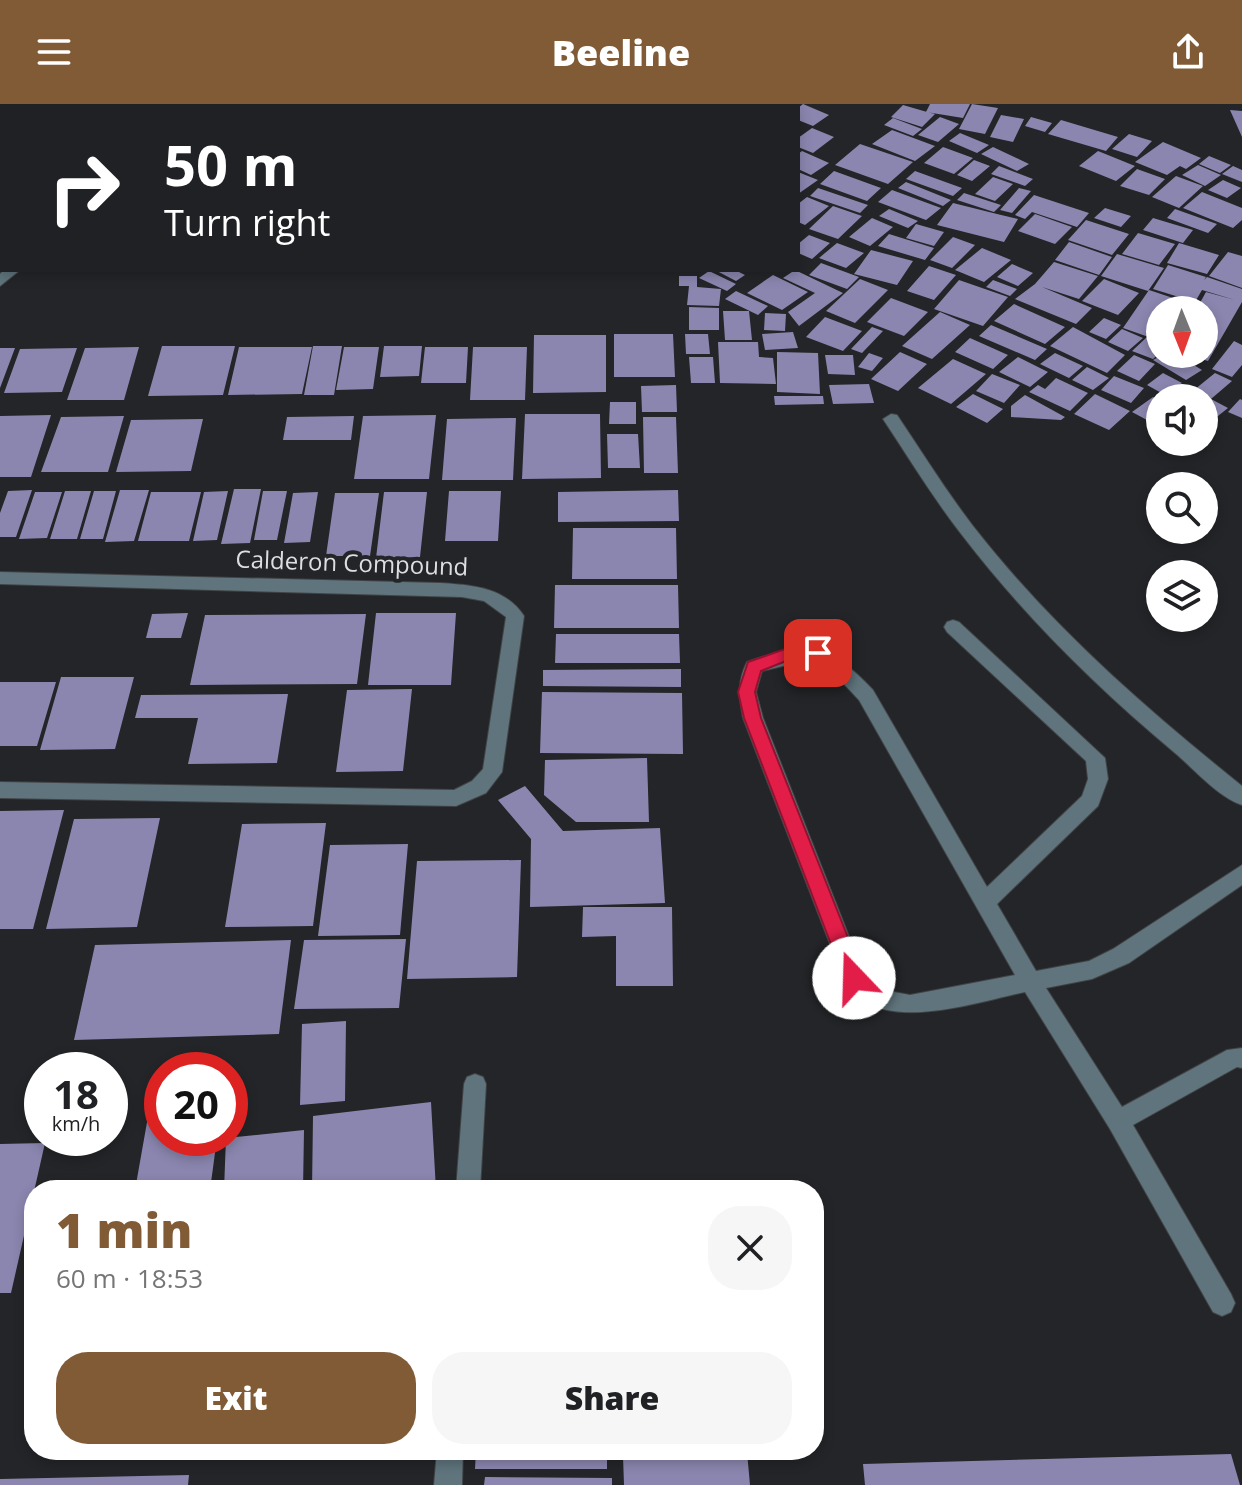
<!DOCTYPE html>
<meta charset="utf-8">
<style>
body{margin:0;font-family:"Open Sans",sans-serif;background:#f6f6f6;color:#202124;height:100vh;display:flex;flex-direction:column;font-size:30px;white-space:nowrap}
*{box-sizing:border-box;margin:0}
p{font-size:26px;color:#757577}
.icon{flex:none;width:44px;height:44px;fill:none;stroke:currentColor;stroke-width:2;stroke-linecap:round;stroke-linejoin:round}
.map{position:relative;flex:1;overflow:hidden}
.side{position:absolute;left:24px;top:1076px;width:800px;height:280px;display:flex;flex-direction:column;background:#fff;border-radius:32px;box-shadow:0 4px 12px #0003}
.side>*{flex:none}
.hud{position:absolute;left:0px;top:0px;width:800px;height:168px;box-shadow:0 4px 12px #0003;background:#202124;color:#fff;overflow:hidden}
.needle{width:52px;rotate:179deg}
.buttons{position:absolute;left:1146px;top:192px;display:grid;gap:16px}
.buttons a{display:grid;place-items:center;width:72px;height:72px;border-radius:50%;background:#fff;box-shadow:0 4px 12px #0003;font-size:40px}
.speed{position:absolute;left:24px;top:948px;display:flex;gap:16px;font-size:40px;font-weight:700;text-align:center}
.speed>*{display:grid;place-content:center;width:104px;height:104px;border-radius:50%;background:#fff;box-shadow:0 4px 12px #0003;line-height:1}
.speed small{font-size:20px;font-weight:400}
.speed .limit{border:12px solid #d22;background:#fff;color:#111}
.pin{position:absolute;display:grid;place-items:center;width:68px;height:68px;color:#fff;margin:-34px;border-radius:16px;box-shadow:0 4px 12px #0006}
.me{position:absolute;width:88px;margin:-44px;rotate:339deg;stroke-linejoin:round;filter:drop-shadow(0 0 6px #0008)}
.turn{display:flex;align-items:center;gap:28px;height:168px;padding:0 32px;font-size:36px}
.turn .icon{width:104px;height:104px;stroke-width:2.5}
.turn b{display:block;font-size:56px;line-height:68px}
.round{display:grid;place-items:center;flex:none;width:84px;height:84px;border-radius:32px;background:#f6f6f6}
.summary{display:flex;align-items:center;justify-content:space-between;height:136px;padding:0 32px}
h1{font-size:48px;font-weight:800;line-height:60px;color:#815a36}
.primary-button{display:flex;gap:16px;margin-top:auto;padding:16px 32px}
.primary-button a{flex:1;height:92px;border-radius:32px;background:#815a36;color:#fff;font-size:32px;font-weight:800;line-height:92px;text-align:center}
.primary-button a+a{background:#f6f6f6;color:#202124}
header{display:flex;justify-content:space-between;align-items:center;height:104px;padding:0 32px;background:#815a36;color:#fff;font-size:36px;font-weight:800}
.map>svg:first-child{display:block}
.building{fill:#8b86af}
.lines{fill:none;stroke-linecap:round;stroke-linejoin:round}
.minor-casing{stroke:#414345;stroke-width:2}
.minor{fill:#5f747c;fill-rule:evenodd}
.route{fill:#e11d48;stroke:#92132f;stroke-width:2}
.labels{text-anchor:middle;dominant-baseline:central;stroke-width:8;stroke-linejoin:round;paint-order:stroke}
.street-label{font-size:24px;fill:#dddee0;stroke:#232528}
</style>
<header><svg class="icon" aria-label="menu" viewBox="0 0 24 24"><path d="M4 6h16M4 12h16M4 18h16"/></svg>Beeline<svg class="icon" aria-label="share" viewBox="0 0 24 24"><path d="M12 15V3M7 8l5-5 5 5M5 13v7h14v-7"/></svg></header>
<div class="map">
<svg width="1242" height="1381" viewBox="0 0 1242 1381">
<rect width="100%" height="100%" fill="#232528"/>
<path class="building" d="M803 0 829 11 813 22 798 16V4Z
M930 0H970L963 14 926 8Z
M972 0 998 4 985 30 959 25Z
M903 1 927 8 935 10 922 23 891 13Z
M1230 6 1242 7V33Z
M1001 11 1024 15 1013 38 990 33Z
M940 13 959 20 938 38 918 31Z
M1031 13 1052 19 1045 28 1025 22Z
M893 14 922 25 913 32 884 21Z
M1061 16 1118 33 1106 47 1048 30Z
M812 24 834 33 813 49 798 43V34Z
M892 26 935 42 915 57 872 40Z
M960 29 989 41 977 49 949 37Z
M1129 30 1152 37 1137 53 1112 45Z
M1163 38 1201 54 1186 65 1180 62 1167 71 1135 58Z
M860 40 913 58 888 80 835 61Z
M943 43 973 54 954 70 924 59Z
M993 43 1029 60 1017 67 981 50Z
M802 47 829 59 811 71 798 65V50Z
M1098 47 1135 62 1116 77 1079 62Z
M1209 52 1231 61 1220 69 1199 60Z
M974 56 990 62 972 77 957 71Z
M1198 61 1221 71 1205 82 1182 71Z
M999 62 1033 75 1025 82 991 70Z
M1233 62 1242 66V78L1222 70Z
M1137 65 1165 75 1149 91 1120 82Z
M834 67 881 84 867 97 820 80Z
M915 67 962 84 953 92 906 75Z
M798 68 818 76 798 90Z
M1176 72 1203 82 1179 104 1152 93Z
M993 73 1013 80 995 97 975 90Z
M1223 76 1241 84 1227 94 1208 86Z
M906 78 951 96 943 102 898 84Z
M818 84 868 101 860 109 810 92Z
M1019 84 1031 87 1012 109 1000 106Z
M892 86 941 104 926 116 878 98Z
M1202 88 1242 104V116L1233 124 1183 104Z
M964 89 1001 101 994 108 957 96Z
M1034 91 1089 109 1077 123 1032 108 1025 115 1015 111Z
M807 93 829 102 805 121 798 118V100Z
M953 99 997 110 1018 115 1004 138 937 121Z
M833 102 862 112 838 135 809 125Z
M1105 104 1131 112 1121 123 1094 114Z
M889 105 918 117 908 124 879 112Z
M1175 105 1217 120 1208 129 1167 114Z
M1035 110 1072 123 1055 140 1018 127Z
M872 114 893 123 870 142 849 133Z
M1153 114 1193 126 1183 139 1143 126Z
M1086 116 1129 130 1112 151 1068 136Z
M916 120 944 128 934 142 906 134Z
M1138 129 1175 140 1159 161 1122 150Z
M889 130 934 144 925 156 878 142Z
M809 131 830 139 812 155 798 149V140Z
M953 133 975 141 952 164 930 156Z
M1069 138 1112 153 1099 171 1055 156Z
M837 139 864 149 846 164 819 154Z
M1179 139 1219 151 1207 170 1167 159Z
M982 144 1011 156 984 178 955 166Z
M871 146 913 157 897 181 854 170Z
M1228 148 1242 152V184L1209 172Z
M1117 150 1164 164 1148 187 1101 172Z
M1054 158 1098 172 1079 195 1042 183 1092 204 1076 220 1015 195 1035 180Z
M821 159 859 173 847 185 809 171Z
M1012 160 1033 169 1018 182 997 173Z
M1168 161 1206 173 1204 176 1207 173 1242 185V198L1208 257 1188 251 1204 250V206H1196L1206 188 1235 196 1202 186 1195 198 1153 185Z
M929 162 956 171 934 196 907 187Z
M715 166H735L745 171 736 177Z
M795 166 843 189 799 222 788 208 815 189 783 174Z
M709 167 736 180 727 187 699 174Z
M773 171 808 188 782 206 747 189Z
M679 172H697V183L721 185 719 202 687 201 689 182H679Z
M860 175 888 186 855 219 826 207Z
M1104 175 1139 189 1118 211 1082 197Z
M959 176 1008 193 983 222 934 205Z
M993 176 1017 185 1010 192 986 183Z
M1149 186 1194 201 1191 206H1160V237L1123 224Z
M736 187 768 202 758 211 725 195Z
M891 194 928 208 904 232 867 218Z
M1014 200 1065 223 1045 240 994 217Z
M689 203 719 204V226H689Z
M723 207H749L752 236H725Z
M940 208 970 221 932 255 902 242Z
M765 209 786 210 785 227 764 226Z
M825 213 862 227 843 247 806 233Z
M1104 214 1121 221 1106 235 1089 228Z
M991 221 1047 245 1035 256 979 232Z
M872 223 883 227 862 249 851 245Z
M1073 223 1125 251 1107 269 1050 242Z
M1122 225 1143 234 1128 247 1108 238Z
M793 228 798 244 765 246 762 230Z
M614 230H673L675 273H614Z
M685 230H708L710 250H686Z
M534 231H606V288L533 289Z
M1147 233 1160 239V249L1153 255 1132 247Z
M970 234 1008 251 993 265 955 248Z
M1234 237 1242 241V261L1232 273 1212 265Z
M718 238H758L759 253 773 254 776 280 720 279Z
M162 242H235L223 291 148 292Z
M313 242H342L334 291H304Z
M384 242H422L419 272 380 273Z
M139 243 124 296H67L85 244Z
M239 243H312L302 290 228 291Z
M344 243H379L373 285 336 286Z
M425 243H468L466 279H421Z
M473 243H527L525 296H470Z
M0 244H15L0 284Z
M77 244 62 288 4 289 20 245Z
M777 248 818 249 820 290 777 288Z
M900 248 927 260 898 287 871 275Z
M869 249 883 254 872 267 858 263Z
M1055 249 1083 262 1069 274 1040 260Z
M1164 250H1176L1202 266 1186 276 1153 256Z
M825 251H853L855 271 828 270Z
M1134 251 1155 260 1139 277 1117 267Z
M689 253H713L715 279H691Z
M1018 253 1048 268 1030 283 999 268Z
M953 255 986 270 951 300 918 284Z
M1087 263 1109 274 1093 286 1072 276Z
M1163 269 1182 279 1165 291 1147 281Z
M1215 269 1232 277 1211 295 1228 304 1208 320 1204 317V294H1170L1186 282 1194 286Z
M992 270 1020 281 1004 299 976 287Z
M1114 272 1144 284 1131 299 1101 286Z
M1056 274 1088 289 1070 307 1029 288 1038 281 1045 285Z
M869 280 874 299 833 300 829 281Z
M676 281 677 308H642L641 282Z
M973 290 1003 305 987 319 956 303Z
M1095 290 1130 307 1109 326 1074 310Z
M1025 291 1065 313 1061 316 1011 313V302Z
M774 292H823L824 300 775 301Z
M1153 293 1160 296V323L1132 308Z
M1240 295 1242 296V314L1228 308Z
M610 298H636V320H609Z
M525 310H600L601 374 522 375Z
M51 311 31 373H0V312Z
M436 311 429 375H354L363 312Z
M124 312 108 368H41L61 313Z
M354 312 351 336H283L287 313Z
M643 313H676L678 369H644Z
M516 314 513 376H442L447 315Z
M203 315 191 367 116 368 131 316Z
M607 330H638L640 364H608Z
M234 385H261L250 439 221 440Z
M32 386 16 433H0V409L8 387Z
M120 386H149L134 437 105 438Z
M678 386 679 417 558 418V388Z
M65 387H91L77 435H50Z
M94 387H116L103 435H80Z
M228 387 217 436 193 437 204 388Z
M263 387H287L277 436H254Z
M449 387H501L498 437H445Z
M35 388H62L47 434 19 435Z
M151 388H201L189 437H138Z
M318 388 310 438 284 439 293 389Z
M384 388H427L420 453 376 454Z
M335 389H379L370 452H326Z
M573 424H676L677 475H572Z
M555 481H678L679 524H554Z
M188 509 181 534H146L152 510Z
M376 509H456L451 581H368Z
M366 510 357 580 190 581 205 511Z
M556 530H679L680 559H555Z
M681 565V583L543 582V566Z
M61 573H134L115 645 40 646Z
M0 578H56L37 642H0Z
M412 585 403 667 336 668 347 586Z
M542 588 682 589 683 650 540 649Z
M288 590 277 659 188 660 198 614H135L141 591Z
M647 654 649 718H576L544 691 545 656Z
M525 682 563 727 660 724 665 799 530 803 531 735 498 696Z
M64 706 33 825H0V707Z
M160 714 137 823 46 825 74 715Z
M326 719 313 822 225 823 242 720Z
M408 740 400 831 318 832 330 741Z
M521 756 517 873 407 875 417 757Z
M583 803H672L673 882H616V832L582 833Z
M406 835 399 904 294 905 304 836Z
M291 836 279 930 74 936 95 841Z
M346 917 345 997 300 1001 302 920Z
M162 989V1034H217L210 1086H135L152 990Z
M431 998 436 1086H312L313 1012Z
M304 1026 303 1086H224L226 1034Z
M45 1039 11 1189H0V1040Z
M476 1346H607V1365H475Z
M747 1348 750 1381H624L623 1352Z
M1231 1350 1240 1381H865L863 1360Z
M189 1371 188 1381H0V1375Z
M485 1373 612 1374V1381H484Z"/>
<g class="lines">
<g class="minor-casing">
<path id="minor" d="M4 166H20L0 182V170Z
M891 310 897 311C922 348 946 387 973 422 1050 521 1145 604 1242 682V701C1218 693 1194 665 1175 649 1097 584 1024 512 962 431 933 394 909 354 883 315Z
M0 468 440 479C472 481 505 483 524 512L502 668 486 689 456 702 0 694V678L454 686 472 677 483 665 506 513 484 497 462 493 0 480Z
M953 516 959 518 1105 654 1108 675 1098 702 997 800 1036 867 1089 857 1113 845 1242 761V781L1129 859 1092 875 1046 884 1122 1003 1227 946 1242 944V964L1237 963 1133 1021 1231 1190 1235 1199 1231 1208 1222 1212 1213 1208 1110 1025 1025 888C975 898 872 935 843 874L743 614C739 593 737 578 747 558 807 537 829 539 873 586L987 783 1082 692 1088 675 1086 657 947 528 944 523 947 518ZM804 557C828 560 843 579 859 596L1015 871 910 891 883 886 863 868 763 614 756 588 762 567Z
M475 970 483 973 486 980 480 1086H456L464 980 467 973Z
M437 1346H463L462 1381H434Z"/>
</g>
<use href="#minor" class="minor"/>
</g>
<path class="route" d="M818 543 824 545V554L786 557 761 567 755 588 761 614 864 874 854 882 844 874 744 614 738 588 748 558 785 545Z"/>
<g class="labels">
<g class="street-label">
<text transform="translate(352 458) rotate(2)">Calderon Compound</text>
</g>
</g>
</svg>
<div class="buttons">
<a><svg class="needle" viewBox="-14 -14 28 28"><path d="M0-13l5 13h-10z" fill="#e53935"/><path d="M0 13l5-13h-10z" fill="#757577"/></svg></a>
<a><svg class="icon" aria-label="sound" viewBox="0 0 24 24"><path d="M4 9h4l5-4v14l-5-4H4zM17 9q2 3 0 6"/></svg></a>
<a><svg class="icon" aria-label="search" viewBox="0 0 24 24"><circle cx="10" cy="10" r="6"/><path d="M15 15l6 6"/></svg></a>
<a><svg class="icon" aria-label="layers" viewBox="0 0 24 24"><path d="M12 4l9 5-9 5-9-5zM3 14l9 5 9-5"/></svg></a>
</div>
<div class="speed"><div>18<small>km/h</small></div><div class="limit">20</div></div>
<div class="pin" style="left:818px;top:549px;background:#d93025"><svg class="icon" aria-label="arrive" viewBox="0 0 24 24"><path d="M6 21V4h12l-3 4 3 4H6"/></svg></div>
<svg class="me" style="left:854px;top:874px" viewBox="-20 -20 40 40"><circle r="19" fill="#fff"/><path d="M0-13L10 11 0 6-10 11z" fill="#e11d48"/></svg>
<div class="hud">
<div class="turn"><svg class="icon" aria-label="right" viewBox="0 0 24 24"><path d="M7 20v-9h11M14 6l5 5-5 5"/></svg><div><b>50 m</b>Turn right</div></div>
</div>
<section class="side">
<div class="summary"><div><h1>1 min</h1><p>60 m · 18:53</p></div><a class="round"><svg class="icon" aria-label="close" viewBox="0 0 24 24"><path d="M6 6l12 12M18 6L6 18"/></svg></a></div>
<div class="primary-button"><a>Exit</a><a>Share</a></div>
</section>
</div>
